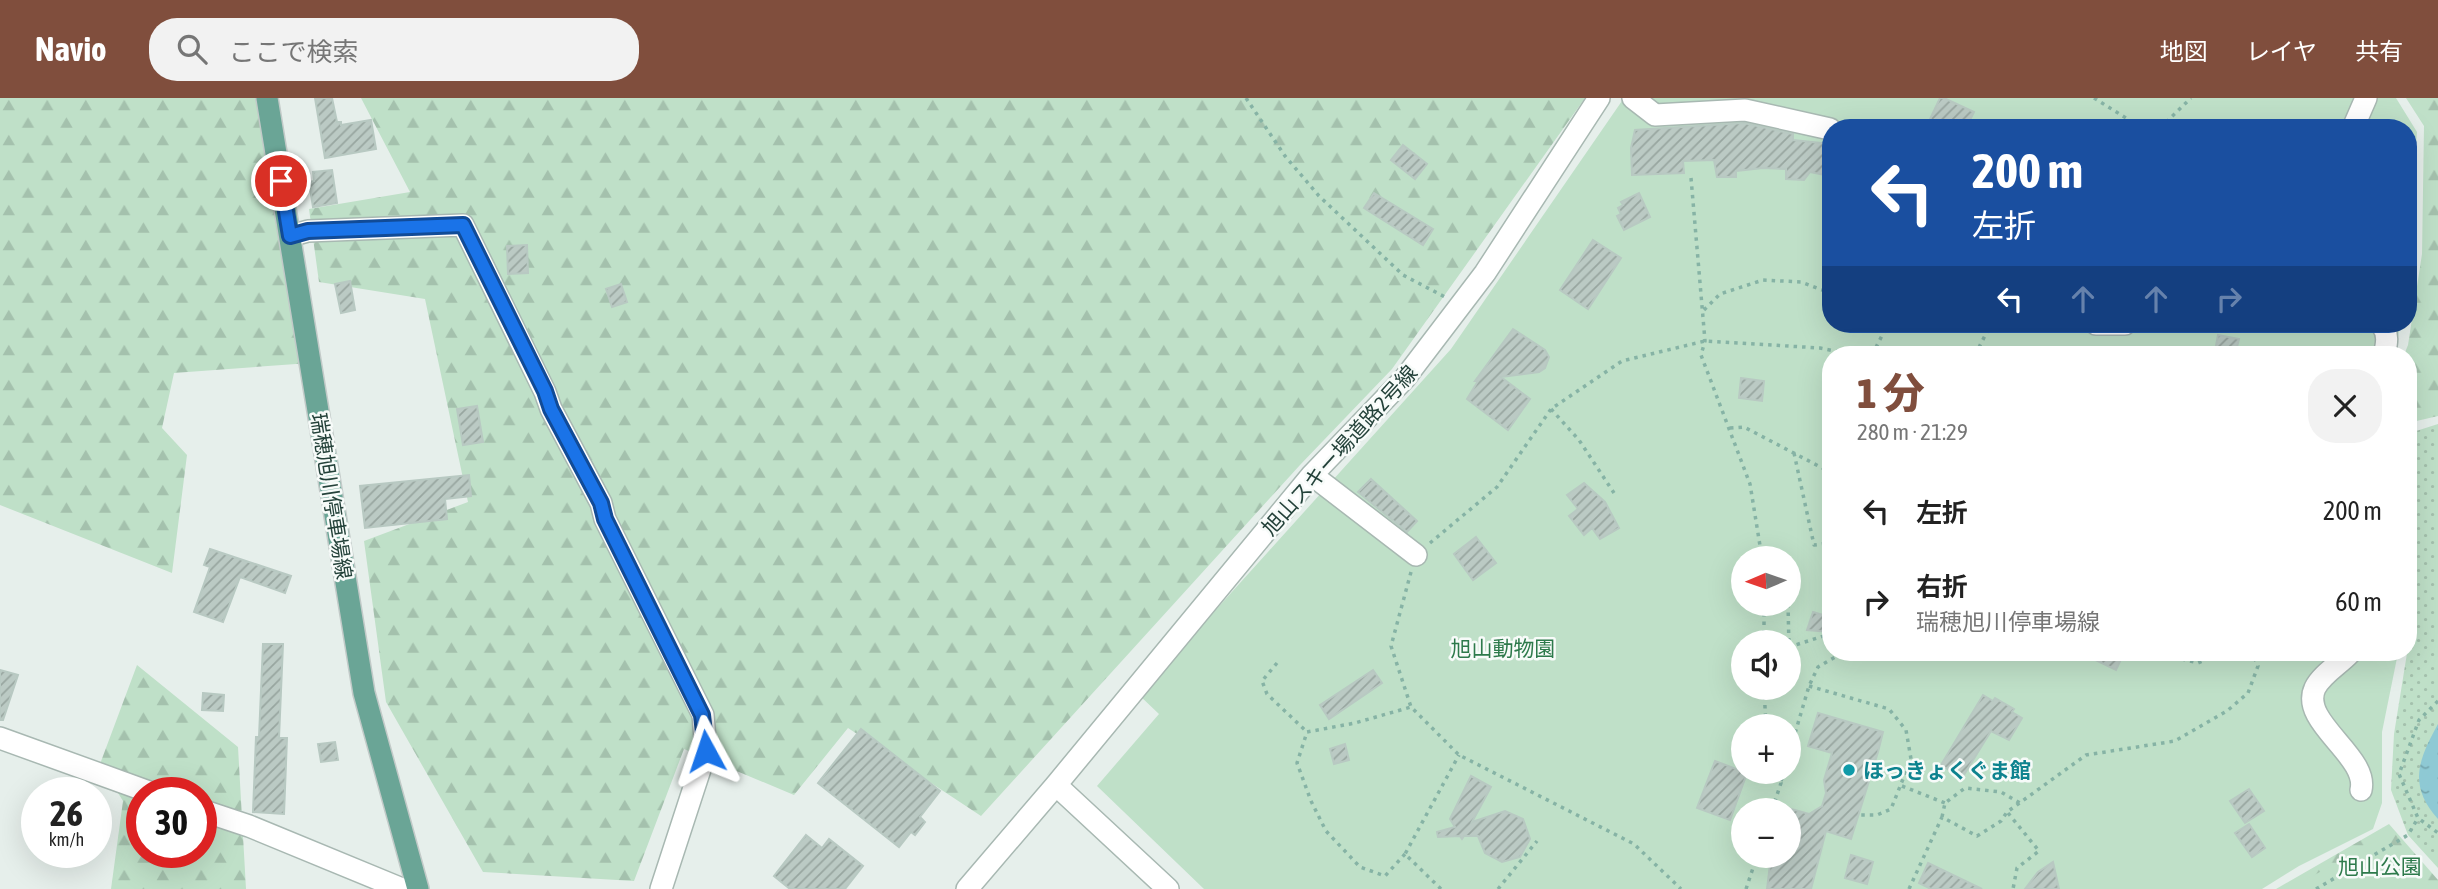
<!DOCTYPE html>
<html lang="ja">
<meta charset="utf-8">
<style>
body{margin:0;font-family:"Asap Condensed","Noto Sans JP",sans-serif;background:#f2f2f2;color:#222;height:100vh;display:flex;flex-direction:column;font-size:26px;white-space:nowrap}
*{box-sizing:border-box;margin:0}
p{font-size:23px;color:#767676}
.icon{flex:none;width:38px;height:38px;fill:none;stroke:currentColor;stroke-width:2;stroke-linecap:round;stroke-linejoin:round}
.map{position:relative;flex:1;overflow:hidden}
.details{position:absolute;left:1822px;top:248px;width:595px;height:315px;display:flex;flex-direction:column;background:#fff;border-radius:28px;box-shadow:0 7px 28px #0002}
.details>*{flex:none}
.hud{position:absolute;left:1822px;top:21px;width:595px;height:214px;border-radius:28px;box-shadow:0 7px 28px #0002;background:#1a4fa0;color:#fff;overflow:hidden}
.needle{width:46px;rotate:268deg}
.buttons{position:absolute;left:1731px;top:448px;display:grid;gap:14px}
.buttons a{display:grid;place-items:center;width:70px;height:70px;border-radius:50%;background:#fff;box-shadow:0 7px 28px #0002;font-size:35px}
.speed{position:absolute;left:21px;top:679px;display:flex;gap:14px;font-size:35px;font-weight:700;text-align:center}
.speed>*{display:grid;place-content:center;width:91px;height:91px;border-radius:50%;background:#fff;box-shadow:0 7px 28px #0002;line-height:1}
.speed small{font-size:18px;font-weight:400}
.speed .limit{border:10px solid #d22;background:#fff;color:#111}
.pin{position:absolute;display:grid;place-items:center;width:60px;height:60px;color:#fff;margin:-30px;border:4px solid #fff;border-radius:50%;box-shadow:0 2px 7px #0007}
.me{position:absolute;width:77px;margin:-38px;rotate:355deg;stroke-linejoin:round;filter:drop-shadow(0 0 5px #0008)}
.turn{display:flex;align-items:center;gap:24px;height:147px;padding:0 35px;font-size:32px}
.turn .icon{width:91px;height:91px;stroke-width:2.5}
.turn b{display:block;font-size:49px;line-height:60px}
.lanes{display:flex;align-items:center;height:66px;padding:0 35px;background:#0003;justify-content:center;gap:35px;direction:ltr}
.lanes .off{opacity:.35}
.round{display:grid;place-items:center;flex:none;width:74px;height:74px;border-radius:28px;background:#f2f2f2}
.headline{display:flex;align-items:center;justify-content:space-between;height:119px;padding:0 35px}
h1{font-size:42px;font-weight:800;line-height:52px;color:#804e3d}
ul{padding:0;list-style:none}
li{display:flex;align-items:center;gap:21px;height:91px;padding:0 35px}
li div{flex:1}
li b{display:block;font-size:26px}
li em{font-style:normal}
header{display:flex;align-items:center;gap:42px;box-sizing:border-box;height:98px;padding:0 35px;background:#804e3d;color:#fff}
header strong{font-size:33px}
nav{display:flex;gap:38px;margin-inline-start:auto;font-size:24px}
.search{width:490px;height:63px;background:#f2f2f2;display:flex;align-items:center;gap:18px;box-sizing:border-box;padding:0 24px;border-radius:28px;color:#767676;font-size:26px}
.map>svg:first-child{display:block}
.forest{fill:url(#forest-firs);fill-rule:evenodd}
.park{fill:#bfe0c8;fill-rule:evenodd}
.garden{fill:url(#garden-dots)}
.water{fill:url(#water-ripples)}
.building{fill:url(#building-hatch);stroke:#b8c9c2;stroke-width:2}
.lines{fill:none;stroke-linecap:round;stroke-linejoin:round}
.minor-casing{stroke:#a8b8b2;stroke-width:24}
.major-casing{stroke:#c2cac8;stroke-width:24}
.path{stroke:#86b3a5;stroke-width:3.5;stroke-dasharray:3.5 5;stroke-linecap:butt}
.minor{stroke:#fff;stroke-width:21}
.major{stroke:#6aa596;stroke-width:21}
.route-casing{stroke:#114b97;stroke-width:18}
.route{stroke:#1a73e8;stroke-width:12}
.culture-dot{fill:#0f9aa8;stroke:#f7fbf9;stroke-width:2.5}
.labels{text-anchor:middle;dominant-baseline:central;stroke-width:5;stroke-linejoin:round;paint-order:stroke}
.street-label{font-size:21px;fill:#24423a;stroke:#f7fbf9}
.park-label{font-size:21px;fill:#2d7a4b;stroke:#f7fbf9}
.culture-label{font-size:21px;font-weight:bold;fill:#0d838f;stroke:#f7fbf9;text-anchor:start}
</style>
<header>
<strong>Navio</strong>
<div class="search"><svg class="icon" aria-label="search" viewBox="0 0 24 24"><circle cx="10" cy="10" r="6"/><path d="M15 15l6 6"/></svg>ここで検索</div>
<nav><a>地図</a><a>レイヤ</a><a>共有</a></nav>
</header>
<div class="map">
<svg width="2438" height="791" viewBox="0 0 2438 791">
<defs>
<pattern id="forest-firs" width="22" height="20" patternUnits="userSpaceOnUse" patternTransform="scale(1.75)"><rect width="22" height="20" fill="#bfe0c8"/><path d="M5 1l3.5 6h-7zM16 11l3.5 6h-7z" fill="#a4c1ad"/></pattern>
<pattern id="garden-dots" width="8" height="8" patternUnits="userSpaceOnUse" patternTransform="scale(1.75)"><rect width="8" height="8" fill="#bfe0c8"/><path d="M2 2h.1M6 6h.1" fill="none" stroke="#a4c1ad" stroke-width="1.8" stroke-linecap="round"/></pattern>
<pattern id="water-ripples" width="26" height="14" patternUnits="userSpaceOnUse" patternTransform="scale(1.75)"><rect width="26" height="14" fill="#8ec9d4"/><path d="M2 4q2-2 4 0t4 0M15 11q2-2 4 0t4 0" fill="none" stroke="#74a5ad"/></pattern>
<pattern id="building-hatch" width="6" height="6" patternUnits="userSpaceOnUse" patternTransform="scale(1.75)"><rect width="6" height="6" fill="#bbcac4"/><path d="M-1 1l2-2M0 6l6-6M5 7l2-2" fill="none" stroke="#98a6a0"/></pattern>
</defs>
<rect width="100%" height="100%" fill="#e6efeb"/>
<path class="forest" d="M0 0H267L310 265 174 275 162 330 187 357 172 475 0 407Z
M361 0H1585L1392 271 1300 367 981 718 848 630 794 697 684 651 634 783 483 774 386 604 364 443 468 404 425 201 319 184 309 111 410 94Z
M2406 0H2438V318L2408 325V257H2404L2408 247 2422 156 2424 28Z
M137 567 238 649 246 791H111L123 703 100 666ZM142 695H201V754H142Z
M2389 726 2438 782V791H2276Z"/>
<path class="park" d="M1624 0H2396L2417 34 2408 158V30H1830V226H2400L2397 246 2393 257H1830V555H2398L2382 634V705L2373 731 2299 768 2262 791H1204L1097 688 1159 616 1139 597 1451 251ZM1743 460H1788V506H1743ZM1743 544H1788V590H1743ZM1743 628H1788V674H1743ZM1743 712H1788V758H1743Z
M2385 738 2432 791H2290L2300 785Z"/>
<path class="garden" d="M2438 326V770L2408 737 2391 692 2394 636 2413 518V334Z"/>
<path class="water" d="M2438 626V721C2408 688 2418 662 2438 626Z"/>
<path class="building" d="M315 0H332L337 24H341V27L371 22 376 51 325 60Z
M1940 0H1944L1974 14 1966 30H1948L1930 21Z
M1744 25 1793 36V42L1830 46V78L1810 74 1804 82 1786 81V71L1763 70 1736 73V79H1717L1714 62 1683 63 1684 75 1632 77 1631 50 1635 32Z
M1403 47 1427 66 1415 81 1391 62Z
M332 72 337 105 313 109 309 84 314 83 313 74Z
M1374 95 1433 131 1423 147 1364 110Z
M1639 95 1650 119 1624 132 1617 118 1621 116 1618 110 1623 107 1621 104Z
M1593 142 1621 160 1588 211 1560 192Z
M527 147 528 175 508 176 507 148Z
M350 183 355 212 341 215 335 186Z
M621 186 627 204 612 209 606 191Z
M1513 231 1545 252 1549 259 1545 270 1539 274 1501 279 1530 301 1508 332 1467 301 1478 283H1475Z
M2218 237 2239 241 2235 257 2215 253Z
M1741 280 1764 283 1762 303 1739 300Z
M477 308 483 344 463 347 457 311Z
M469 377 471 398 445 401 447 421 365 430 360 388Z
M1371 381 1417 423 1407 434 1358 394Z
M1584 385 1605 404 1619 430 1600 441 1592 430 1584 437 1569 418 1578 411 1567 397Z
M1476 439 1496 465 1473 482 1454 456Z
M210 451 291 478 285 495 240 479 223 524 194 514 210 469 204 467Z
M1813 514 1823 517 1830 516V534L1807 532Z
M263 546H283L279 640H287L284 716 253 714 256 639H259Z
M2081 555H2124L2116 572Z
M0 572 18 577 3 622H0Z
M1373 572 1382 585 1329 621 1320 607Z
M203 595 224 597 223 613 202 612Z
M1983 597 1993 603 1995 600 2014 611 2012 614 2022 620 2009 642 1991 633 1962 680 1941 667Z
M1818 615 1883 634 1878 654 1851 741 1826 733 1811 791H1767L1771 758H1788V710L1809 716 1822 708 1826 695 1824 682 1832 655 1808 648Z
M861 631 940 693 920 719 925 724 915 737 911 734 899 749 818 685Z
M335 644 338 662 321 664 318 646Z
M1345 646 1349 662 1334 666 1330 651Z
M1715 663 1747 675 1730 722 1697 710Z
M1471 678 1491 689 1472 724 1505 713 1523 721 1530 741 1520 759 1502 764 1485 755 1478 738H1464L1462 741 1460 738 1438 739 1437 734 1455 729 1450 721Z
M2249 691 2264 713 2245 725 2230 703Z
M2249 726 2265 750 2252 759 2235 735Z
M806 737 822 750 829 741 863 768 845 791H790L774 778Z
M1851 757 1873 764 1867 786 1845 780Z
M2053 764 2059 791H2025L2038 774Z
M1928 765 1982 791H1931L1919 785Z"/>
<g class="lines">
<g class="minor-casing">
<path id="minor" d="M1633 0 1655 17 1745 12 1830 31
M2353 30 2366 0
M290 138 308 133 463 127 545 294 551 311 601 405 605 421 703 617 706 653 661 791
M2096 226H2125
M2381 226C2389 235 2387 246 2384 257
M1312 377 1416 457
M2350 555C2340 566 2322 576 2315 590 2299 624 2369 658 2361 692
M0 640 152 695
M1056 687 1168 791
M201 712 249 728 402 791
M967 791 1056 687 1312 377 1405 280 1485 175 1599 0"/>
</g>
<g class="major-casing">
<path id="major" d="M267 0 364 595 418 791"/>
</g>
<path class="path" d="M1246 0 1285 58 1319 98 1403 177 1445 199
M2094 0 2142 30
M2160 30 2191 0
M1691 80 1705 243 1701 257 1750 386 1762 460
M1704 212 1720 196 1763 182 1801 184 1830 195
M1872 257 1888 226
M1975 257 1991 226
M1551 311 1579 342 1614 395
M1730 330 1744 329 1830 374
M1794 355 1814 447 1830 445
M1430 445 1497 389 1551 311 1622 263 1705 243 1820 250 1855 257
M1411 474 1391 548 1411 609 1459 657 1634 746 1681 791
M1788 506 1789 549 1830 536
M1764 544V506
M2157 555 2198 565 2221 555
M1277 565 1262 583 1267 596 1307 634
M1809 588 1889 611 1906 632 1911 661 1891 711 1877 717H1858
M1764 590 1766 628
M2438 603 2419 622 2399 676 2418 720 2438 735
M1788 659 1809 588 1818 569 1842 555
M1781 683 1784 674
M1902 688 1945 705
M1772 712 1781 685 1778 674
M2008 715 2039 753 2017 770 2013 791
M1942 719 1945 705 1965 690 2001 694 2020 705
M1405 756 1385 778 1360 769 1326 733 1311 703 1297 665 1307 634 1355 625 1411 609
M1441 791 1405 756 1459 657
M1498 791 1537 743
M1746 791 1757 758
M1909 791 1942 719 1977 738 2001 723 2007 714 2086 657 2175 643 2227 613 2248 595 2258 568 2252 555
M2316 791 2408 737 2418 720"/>
<use href="#minor" class="minor"/>
<use href="#major" class="major"/>
</g>
<g class="lines">
<g class="route-casing">
<path id="route" d="M281 83 290 138 308 133 463 127 545 293 551 311 601 405 605 421 702 617 706 653"/>
</g>
<use href="#route" class="route"/>
</g>
<circle class="culture-dot" cx="1849" cy="672" r="7"/>
<g class="labels">
<g class="street-label">
<text transform="translate(1339 352) rotate(-48)">旭山スキー場道路2号線</text>
<text transform="translate(332 398) rotate(81)">瑞穂旭川停車場線</text>
</g>
<g class="park-label">
<text x="1503" y="550">旭山動物園</text>
<text x="2380" y="768">旭山公園</text>
</g>
<g class="culture-label">
<text x="1863" y="672">ほっきょくぐま館</text>
</g>
</g>
</svg>
<div class="buttons">
<a><svg class="needle" viewBox="-14 -14 28 28"><path d="M0-13l5 13h-10z" fill="#e53935"/><path d="M0 13l5-13h-10z" fill="#767676"/></svg></a>
<a><svg class="icon" aria-label="sound" viewBox="0 0 24 24"><path d="M4 9h4l5-4v14l-5-4H4zM17 9q2 3 0 6"/></svg></a>
<a>+</a>
<a>−</a>
</div>
<div class="speed"><div>26<small>km/h</small></div><div class="limit">30</div></div>
<div class="pin" style="left:281px;top:83px;background:#d93025"><svg class="icon" aria-label="arrive" viewBox="0 0 24 24"><path d="M6 21V4h12l-3 4 3 4H6"/></svg></div>
<svg class="me" style="left:706px;top:653px" viewBox="-20 -20 40 40"><path d="M0-17L14 15 0 8-14 15z" fill="#1a73e8" stroke="#fff" stroke-width="4"/></svg>
<div class="hud">
<div class="turn"><svg class="icon" aria-label="left" viewBox="0 0 24 24"><path d="M17 20v-9H6M10 6l-5 5 5 5"/></svg><div><b>200 m</b>左折</div></div>
<div class="lanes"><svg class="icon" aria-label="left" viewBox="0 0 24 24"><path d="M17 20v-9H6M10 6l-5 5 5 5"/></svg><svg class="icon off" aria-label="ahead" viewBox="0 0 24 24"><path d="M12 20V5M6 11l6-6 6 6"/></svg><svg class="icon off" aria-label="ahead" viewBox="0 0 24 24"><path d="M12 20V5M6 11l6-6 6 6"/></svg><svg class="icon off" aria-label="right" viewBox="0 0 24 24"><path d="M7 20v-9h11M14 6l5 5-5 5"/></svg></div>
</div>
<section class="details">
<div class="headline"><div><h1>1 分</h1><p>280 m · 21:29</p></div><a class="round"><svg class="icon" aria-label="close" viewBox="0 0 24 24"><path d="M6 6l12 12M18 6L6 18"/></svg></a></div>
<ul>
<li><svg class="icon" aria-label="left" viewBox="0 0 24 24"><path d="M17 20v-9H6M10 6l-5 5 5 5"/></svg><div><b>左折</b></div><em>200 m</em></li>
<li><svg class="icon" aria-label="right" viewBox="0 0 24 24"><path d="M7 20v-9h11M14 6l5 5-5 5"/></svg><div><b>右折</b><p>瑞穂旭川停車場線</p></div><em>60 m</em></li>
</ul>
</section>
</div>
